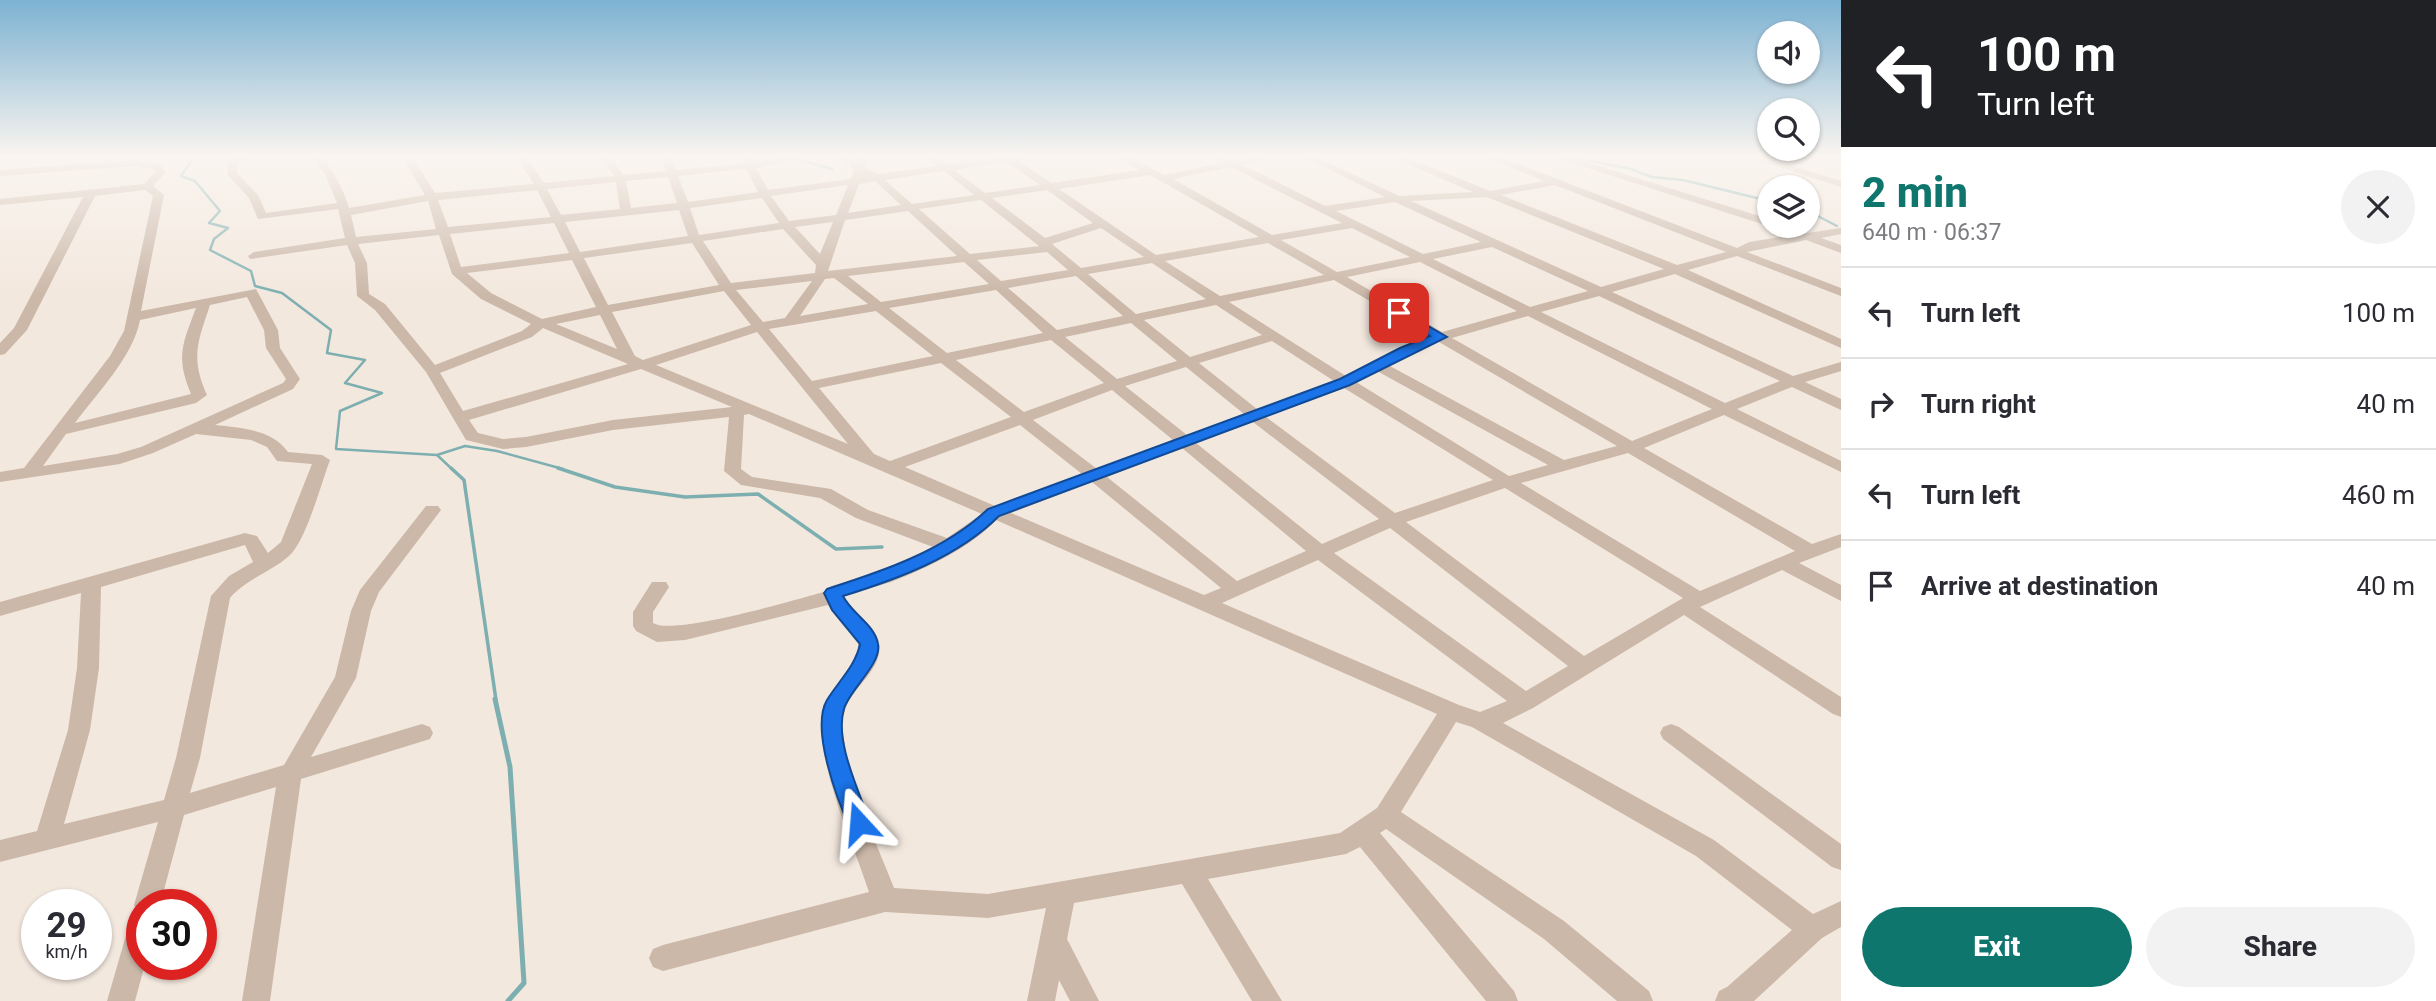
<!DOCTYPE html>
<meta charset="utf-8">
<style>
body{margin:0;font-family:Roboto,sans-serif;background:#f2f2f3;color:#2b2b33;height:100vh;display:flex;flex-direction:column;font-size:26px;white-space:nowrap}
*{box-sizing:border-box;margin:0}
p{font-size:23px;color:#7c7c81}
.icon{flex:none;width:38px;height:38px;fill:none;stroke:currentColor;stroke-width:2;stroke-linecap:round;stroke-linejoin:round}
.map{position:relative;flex:1;overflow:hidden}
.details{display:flex;flex-direction:column;background:#fff;width:595px}
.details>*{flex:none}
.hud{background:#202124;color:#fff;overflow:hidden}
.tools{position:absolute;left:1757px;top:21px;display:grid;gap:14px}
.tools a{display:grid;place-items:center;width:63px;height:63px;border-radius:50%;background:#fff;box-shadow:0 2px 5px #0004;font-size:35px}
.speed{position:absolute;left:21px;top:889px;display:flex;gap:14px;font-size:35px;font-weight:700;text-align:center}
.speed>*{display:grid;place-content:center;width:91px;height:91px;border-radius:50%;background:#fff;box-shadow:0 2px 5px #0004;line-height:1}
.speed small{font-size:18px;font-weight:400}
.speed .limit{border:10px solid #d22;background:#fff;color:#111}
.pin{position:absolute;display:grid;place-items:center;width:60px;height:60px;color:#fff;margin:-30px;border-radius:14px;box-shadow:0 4px 10px #0006}
.me{position:absolute;width:77px;margin:-38px;rotate:341deg;stroke-linejoin:round;filter:drop-shadow(0 0 5px #0008)}
.turn{display:flex;align-items:center;gap:24px;height:147px;padding:0 21px;font-size:32px}
.turn .icon{width:91px;height:91px;stroke-width:2.5}
.turn b{display:block;font-size:49px;line-height:60px}
.round{display:grid;place-items:center;flex:none;width:74px;height:74px;border-radius:37px;background:#f2f2f3}
.overview{display:flex;align-items:center;justify-content:space-between;height:119px;padding:0 21px}
h1{font-size:42px;font-weight:800;line-height:52px;color:#0f766e}
.action{display:flex;gap:14px;margin-top:auto;padding:14px 21px}
.action a{flex:1;height:80px;border-radius:42px;background:#0f766e;color:#fff;font-size:28px;font-weight:800;line-height:80px;text-align:center}
.action a+a{background:#f2f2f3;color:#2b2b33}
ul{padding:0;list-style:none}
li{display:flex;align-items:center;gap:21px;height:91px;padding:0 21px;border-top:2px solid #e1e1e2}
li div{flex:1}
li b{display:block;font-size:26px}
li em{font-style:normal}
main{display:flex;flex:1;min-height:0}
.map>svg:first-child{display:block}
.lines{fill:none;stroke-linecap:round;stroke-linejoin:round}
.stream-far2{stroke:#7dafb0;stroke-width:2.5}
.stream-far1{stroke:#7dafb0;stroke-width:3.5}
.stream{stroke:#7dafb0;stroke-width:5}
.minor{fill:#cbb8a9;fill-rule:evenodd}
.route{fill:#1a73e8;stroke:#114b97;stroke-width:2}
</style>
<main>
<div class="map">
<svg width="1841" height="1001" viewBox="0 0 1841 1001">
<rect width="100%" height="100%" fill="#f3e8de"/>
<g class="lines">
<path class="stream-far2" d="M153 155H167
M189 155 192 160 181 176 195 181 220 211 209 223 228 228 214 239 210 250 251 271 255 286 282 293 331 330 327 353 365 360 345 383 382 393 340 411 336 449 437 455 452 469
M783 155 832 169
M1563 156 1628 168 1652 177 1683 180 1769 201
M1808 211 1837 226
M437 455 465 446 497 451 563 469"/>
<path class="stream-far1" d="M451 468 464 480 496 700
M558 468 615 487 685 497 758 494 836 549 882 547"/>
<path class="stream" d="M495 699 510 767 524 983 508 1001"/>
<path class="minor" d="M246 155H261L237 165V173L258 195 266 213 337 203 326 176 311 155H321C334 172 343 188 349 208L425 195 401 155H411L435 193 534 184 515 155H525L544 183 614 176 599 155H609L623 175 666 171 661 155H671L676 170 743 164 741 155H749L753 162 799 155H823L756 168 768 190 851 179 854 169 832 155H844L857 162 860 155H870L865 167 878 174 937 166 924 155H935L948 164 1000 157 999 155H1039L1018 160 1051 183 1140 170 1113 155H1126L1164 175 1223 163 1209 155C1219 155 1228 161 1237 160 1253 159 1268 155 1284 155L1243 165 1325 206 1385 197 1299 155H1312L1399 196 1473 192 1387 155H1401L1490 191 1544 181 1481 155H1495L1737 248 1749 242 1792 235 1771 226 1765 225 1547 155H1563L1769 219V226H1787L1807 233 1841 228V234L1821 238 1841 245V253L1806 240 1747 252 1841 288V296L1737 256 1688 270 1841 339V348L1675 274 1612 292 1793 376 1841 362V371L1805 382 1841 399V410L1792 387 1737 409 1841 461V472L1724 415 1644 448 1812 544 1841 534V547L1799 563 1841 585V601L1782 570 1700 607 1841 697V717L1833 714 1684 615 1533 708 1503 723 1714 840 1813 914 1841 901V927L1822 938 1754 1001H1715L1719 991 1727 987 1792 930 1696 856 1472 727 1456 722 1401 812 1564 921 1649 991 1653 1001H1617L1544 939 1386 829 1380 833 1514 991 1518 1001H1486L1360 847 1346 854 1208 879 1282 1001H1252L1182 884 1074 903 1067 939 1099 1001H1070L1059 980 1055 1001H1027L1046 908 988 918 885 912 663 971 653 967 649 958 653 949 663 945 869 892C852 841 827 788 821 733 817 695 869 660 856 637 849 625 835 617 828 605L685 640 657 642 636 631 633 626V612L652 582H666L669 587 653 612V623C674 636 794 600 824 592L832 586 878 572 933 547 856 518 820 498 741 485 724 471 729 417 613 430 526 447 503 449 466 440 426 372 375 310 357 296 355 263 347 245 250 259 248 256 254 252 345 238 338 209 258 219 249 198 227 174 228 161ZM1007 162 1040 185 985 193 954 170ZM1231 167 1342 223 1272 235 1173 179ZM746 169 758 192 688 202 678 176ZM944 171 974 195 912 204 885 180ZM1150 175 1159 180 1259 237 1156 255 1059 189ZM668 177 677 203 631 208 626 181ZM875 181 901 205 848 213 859 184ZM616 182 620 209 561 215 547 189ZM848 185 836 215 789 221 771 196ZM1555 185 1726 252 1677 265 1501 195ZM537 190 551 217 448 227 438 200ZM1047 190 1093 223 1045 238 992 198ZM1487 197 1664 269 1601 287 1411 201ZM762 198 779 223 699 235 690 208ZM981 200 1039 246H1040L970 254 919 209ZM428 201 436 229 356 237 351 215ZM1395 202 1481 242 1423 254 1336 211ZM679 210 688 236 580 252 565 222ZM908 211 957 256 828 271 845 220ZM833 222 820 254 795 227ZM554 223 569 253 461 267 450 234ZM1101 228 1144 257 1081 268 1052 244ZM1352 228 1410 257 1337 272 1281 240ZM783 229 816 265 815 273 731 283 703 241ZM439 235 452 274 481 299 531 324 522 331 435 365 385 304 369 294 367 263 358 244ZM692 243 719 285 608 305 584 258ZM1268 243 1324 275 1220 296 1165 261ZM1492 247 1588 291 1530 307 1433 259ZM1047 252 1068 270 1001 281 977 260ZM572 260 596 307 542 319 491 293 467 273ZM964 262 989 284 881 302 848 276ZM1420 262 1517 311 1442 332 1347 277ZM1152 263 1206 299 1136 314 1088 274ZM1076 276 1123 316 1057 330 1008 288ZM834 278 868 304 800 316 825 279ZM1334 280 1429 336 1399 348 1346 376 1229 302ZM812 281 785 318 763 322 736 290ZM996 290 1043 333 947 353 889 308ZM724 291 751 325 643 360 635 356 612 312ZM1599 296 1780 381 1725 403 1541 312ZM1216 305 1262 335 1190 357 1144 320ZM876 311 933 356 812 381 769 329ZM600 315 617 349 556 324ZM1528 316 1712 409 1632 441 1452 338ZM1131 323 1177 361 1117 379 1065 337ZM543 328 628 364 463 411 440 373 532 337ZM757 332 848 444 656 365ZM1051 340 1104 383 1024 412 956 360ZM1272 341 1334 381 1257 409 1199 363ZM1439 342 1617 446 1564 460 1388 365ZM941 363 1011 417 890 461 874 454 819 388ZM1186 367 1244 414 1187 435 1125 386ZM641 369 732 407 613 420 526 437 503 439 478 433 469 420ZM1377 371 1548 465 1509 476 1356 382ZM1344 388 1493 480 1395 513 1266 417ZM1112 390 1173 440 1097 469 1033 420ZM749 414 982 514 947 538 868 510 831 489 752 477 741 469 744 415ZM1253 422 1379 519 1322 544 1196 443ZM1020 425 1082 474 995 506 905 467ZM1182 448 1306 551 1237 581 1107 477ZM1628 453 1795 551 1700 591 1521 483ZM1092 482 1221 588 1204 595 1011 513ZM1505 488 1683 598 1584 656 1406 522ZM996 520 1437 714 1377 808 1340 833 988 894 894 888C879 849 835 753 844 713 849 689 884 670 879 643 875 622 851 614 844 596 859 590 876 587 891 582 927 568 970 548 996 520ZM1390 528 1568 666 1526 691 1334 553ZM1318 560 1507 701 1480 712 1459 705 1222 603Z
M1741 155H1757L1841 181V187Z
M135 160 159 164 166 172 153 186 164 195 141 311 256 289 278 330 280 348 300 379 293 389 215 425C241 428 272 429 288 452L322 455 330 460C321 484 306 541 289 556 271 572 246 579 230 598L200 758 190 793 284 765 335 677 351 611 360 590 426 506H438L441 510 379 592 371 611 356 678 311 757 422 724 430 727 433 733 430 739 301 779 270 1001H242L276 787 184 815 160 905H142V964H145L135 1001H107L129 925 132 916 138 914 134 905 158 822 0 862V840L37 831 68 730 77 668 81 593 0 616V602L245 533 257 536 268 553 281 542 312 464 277 461 267 447 251 440 196 434 153 453 120 464 0 482V472L24 468 110 356 124 331 153 196 145 190 95 196 27 330 5 354 0 355V343L14 328 83 197 0 205V199L144 184 155 172 152 169 135 166 0 176V170ZM247 297 264 330 266 348 286 379 283 383 141 447 117 454 43 466 66 434 196 403 207 395C190 358 198 341 210 305ZM196 308C183 343 175 356 191 394L75 423C97 393 133 357 140 320ZM245 545 253 562 229 576 211 596 176 758 164 800 64 824 90 730 99 668 101 587Z
M1671 724 1679 727 1841 844V870L1832 867 1663 739 1660 733 1663 727Z"/>
</g>
<linearGradient id="sky" x2="0" y2="1"><stop stop-color="#7db2d2"/><stop offset="0.53" stop-color="#faf5f0"/><stop offset="1" stop-color="#faf5f0" stop-opacity="0"/></linearGradient>
<rect width="1841" height="295" fill="url(#sky)"/>
<path class="route" d="M1399 309 1447 337 1350 385 999 516C958 557 898 579 843 596 851 613 875 625 878 644 882 664 849 690 844 709 834 741 860 793 870 823L867 830 859 833 851 830C838 802 810 729 827 700 838 682 856 665 860 644L832 610 824 593 827 589C883 571 944 551 988 509L1340 379 1400 348 1430 336 1394 315 1393 313Z"/>
</svg>
<div class="tools">
<a><svg class="icon" aria-label="sound" viewBox="0 0 24 24"><path d="M4 9h4l5-4v14l-5-4H4zM17 9q2 3 0 6"/></svg></a>
<a><svg class="icon" aria-label="search" viewBox="0 0 24 24"><circle cx="10" cy="10" r="6"/><path d="M15 15l6 6"/></svg></a>
<a><svg class="icon" aria-label="layers" viewBox="0 0 24 24"><path d="M12 4l9 5-9 5-9-5zM3 14l9 5 9-5"/></svg></a>
</div>
<div class="speed"><div>29<small>km/h</small></div><div class="limit">30</div></div>
<div class="pin" style="left:1399px;top:313px;background:#d93025"><svg class="icon" aria-label="arrive" viewBox="0 0 24 24"><path d="M6 21V4h12l-3 4 3 4H6"/></svg></div>
<svg class="me" style="left:859px;top:823px" viewBox="-20 -20 40 40"><path d="M0-17L14 15 0 8-14 15z" fill="#1a73e8" stroke="#fff" stroke-width="4"/></svg>
</div>
<section class="details">
<div class="hud">
<div class="turn"><svg class="icon" aria-label="left" viewBox="0 0 24 24"><path d="M17 20v-9H6M10 6l-5 5 5 5"/></svg><div><b>100 m</b>Turn left</div></div>
</div>
<div class="overview"><div><h1>2 min</h1><p>640 m · 06:37</p></div><a class="round"><svg class="icon" aria-label="close" viewBox="0 0 24 24"><path d="M6 6l12 12M18 6L6 18"/></svg></a></div>
<ul>
<li><svg class="icon" aria-label="left" viewBox="0 0 24 24"><path d="M17 20v-9H6M10 6l-5 5 5 5"/></svg><div><b>Turn left</b></div><em>100 m</em></li>
<li><svg class="icon" aria-label="right" viewBox="0 0 24 24"><path d="M7 20v-9h11M14 6l5 5-5 5"/></svg><div><b>Turn right</b></div><em>40 m</em></li>
<li><svg class="icon" aria-label="left" viewBox="0 0 24 24"><path d="M17 20v-9H6M10 6l-5 5 5 5"/></svg><div><b>Turn left</b></div><em>460 m</em></li>
<li><svg class="icon" aria-label="arrive" viewBox="0 0 24 24"><path d="M6 21V4h12l-3 4 3 4H6"/></svg><div><b>Arrive at destination</b></div><em>40 m</em></li>
</ul>
<div class="action"><a>Exit</a><a>Share</a></div>
</section>
</main>
